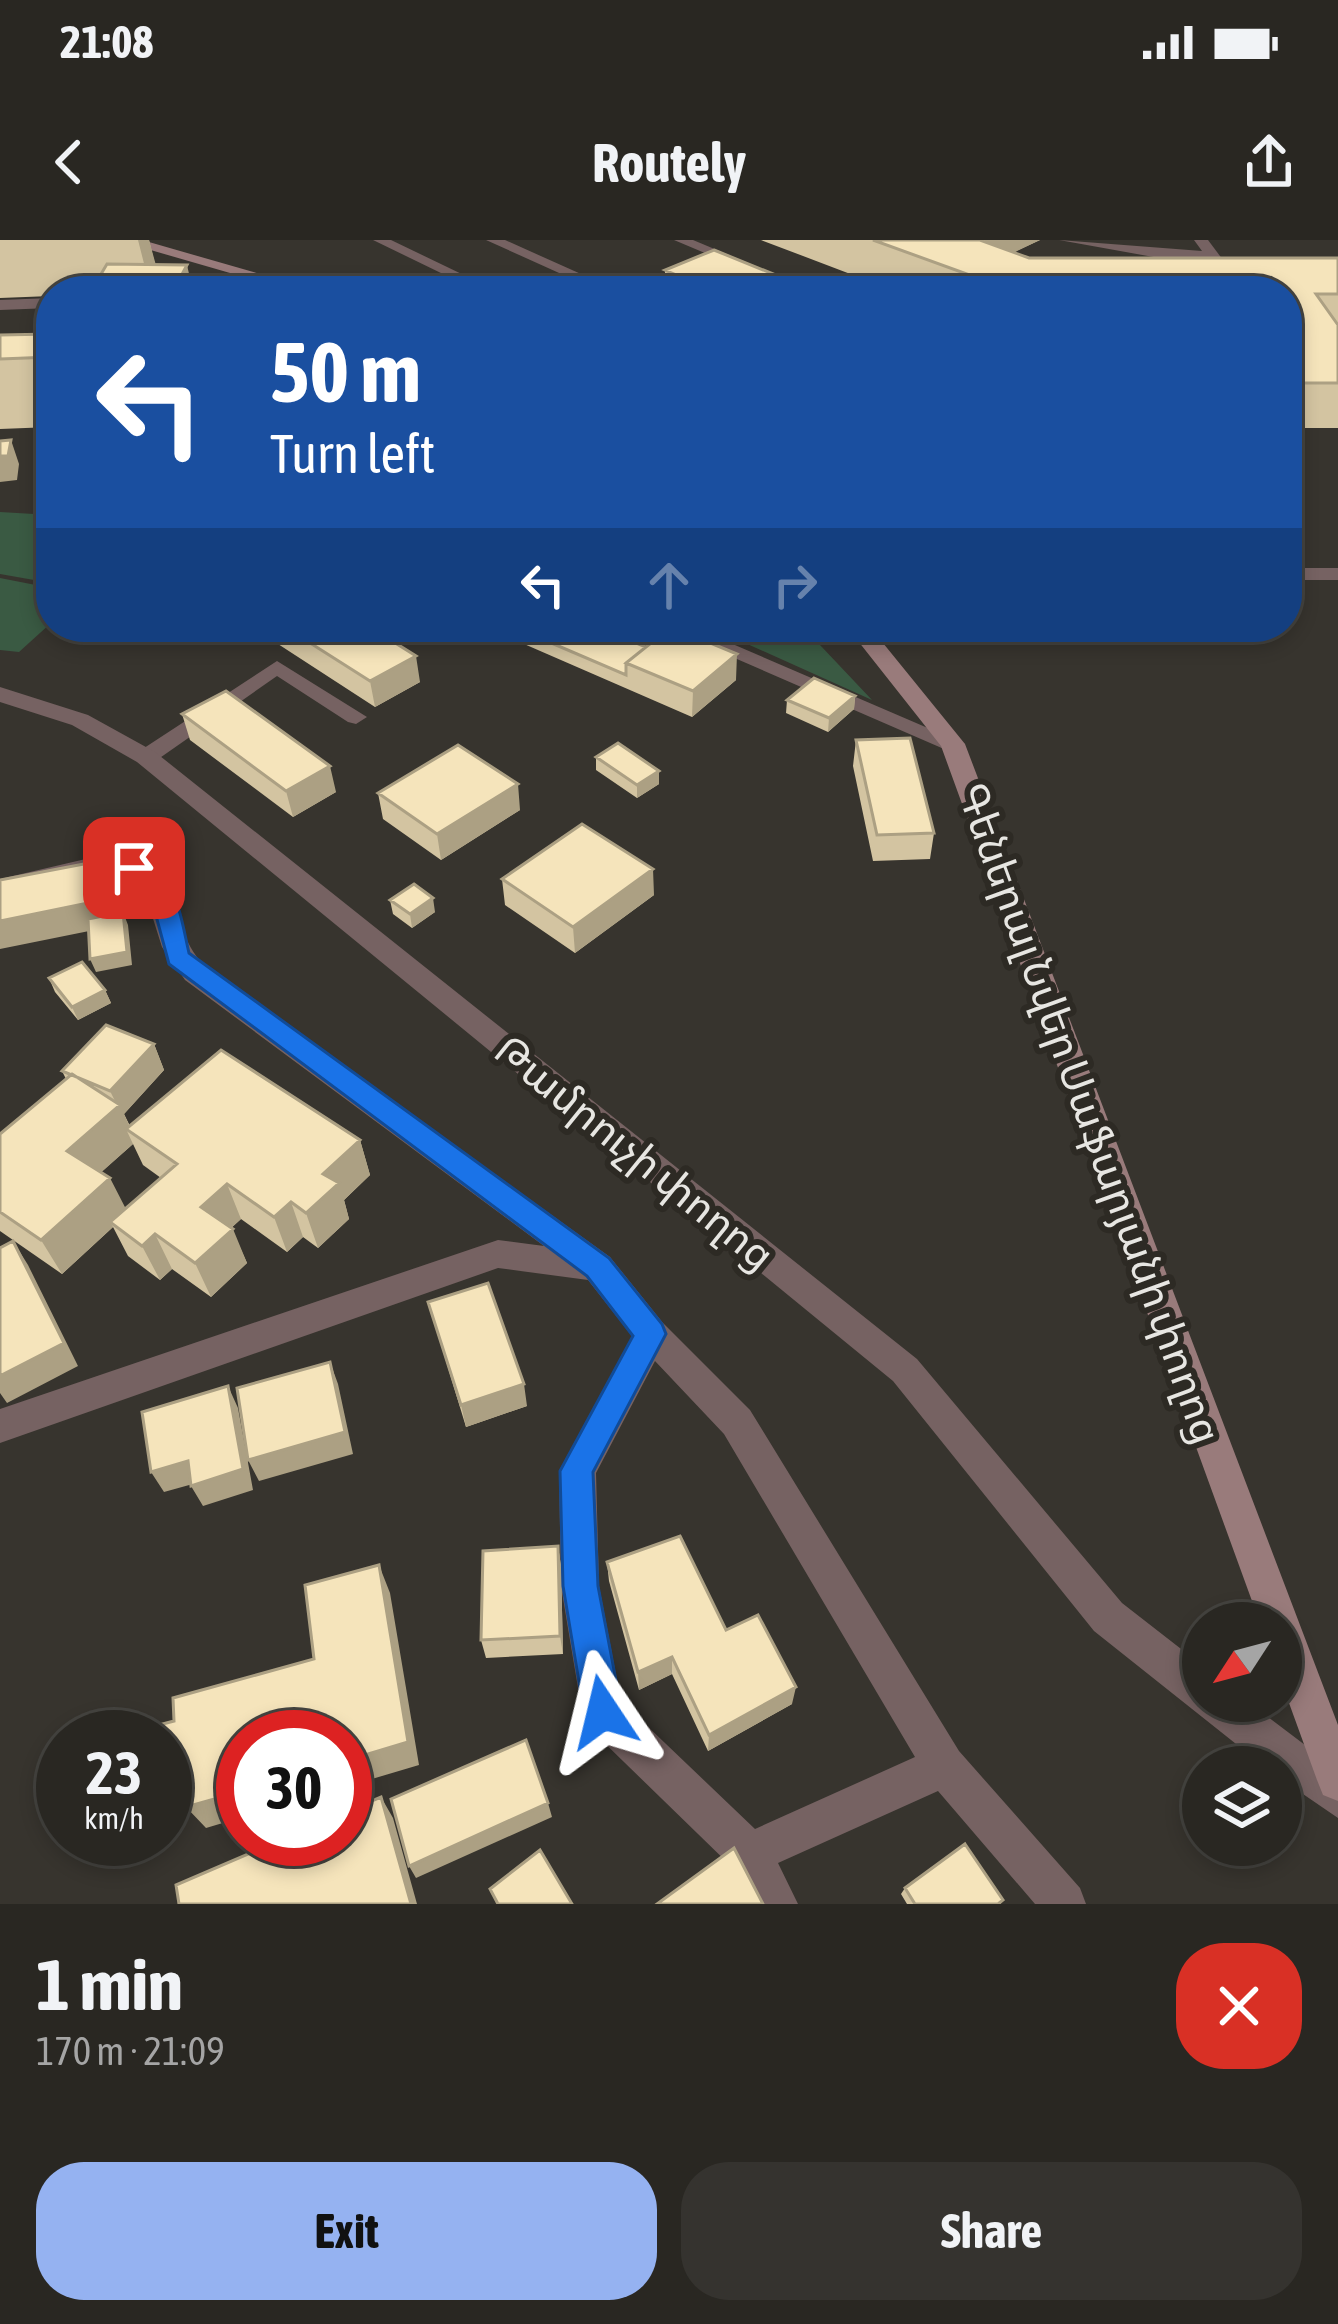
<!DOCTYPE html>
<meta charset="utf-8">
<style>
body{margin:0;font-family:"Asap Condensed","Noto Sans Armenian",sans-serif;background:#35332f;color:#f1f3f6;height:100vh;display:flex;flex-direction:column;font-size:45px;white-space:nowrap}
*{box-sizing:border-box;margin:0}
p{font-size:39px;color:#a5a5a5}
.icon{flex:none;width:66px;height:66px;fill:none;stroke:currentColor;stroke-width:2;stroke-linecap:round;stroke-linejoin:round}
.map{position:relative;height:1664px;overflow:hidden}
.side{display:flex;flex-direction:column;background:#292722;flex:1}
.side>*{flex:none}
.top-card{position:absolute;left:36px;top:36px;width:1266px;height:366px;border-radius:48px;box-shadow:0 6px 18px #0003,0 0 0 3px #454440;background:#1a4fa0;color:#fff;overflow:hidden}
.needle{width:78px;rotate:234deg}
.tools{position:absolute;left:1182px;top:1362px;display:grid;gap:24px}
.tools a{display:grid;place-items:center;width:120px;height:120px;border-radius:50%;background:#292722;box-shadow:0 6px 18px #0003,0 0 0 3px #454440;font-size:60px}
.speed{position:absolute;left:36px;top:1470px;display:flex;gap:24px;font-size:60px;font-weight:700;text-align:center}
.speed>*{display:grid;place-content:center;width:156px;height:156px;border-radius:50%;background:#292722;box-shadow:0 6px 18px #0003,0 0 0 3px #454440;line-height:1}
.speed small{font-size:30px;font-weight:400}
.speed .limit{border:18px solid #d22;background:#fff;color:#111}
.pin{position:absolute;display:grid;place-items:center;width:102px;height:102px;color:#fff;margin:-51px;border-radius:24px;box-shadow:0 6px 18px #0006}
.me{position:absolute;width:132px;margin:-66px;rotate:350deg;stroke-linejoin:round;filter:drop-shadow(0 0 9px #0008)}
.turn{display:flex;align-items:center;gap:42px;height:252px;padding:0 36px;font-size:54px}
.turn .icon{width:156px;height:156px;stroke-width:2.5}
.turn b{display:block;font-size:84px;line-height:102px}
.lanes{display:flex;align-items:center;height:114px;padding:0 36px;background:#0003;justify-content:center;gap:60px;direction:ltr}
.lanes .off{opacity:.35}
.round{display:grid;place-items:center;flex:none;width:126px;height:126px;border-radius:48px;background:#35332f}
.overview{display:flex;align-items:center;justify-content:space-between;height:204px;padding:0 36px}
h1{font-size:72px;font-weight:700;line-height:90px}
.action{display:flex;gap:24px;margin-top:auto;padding:24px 36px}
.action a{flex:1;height:138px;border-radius:48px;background:#95b2f1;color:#111;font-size:48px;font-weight:700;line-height:138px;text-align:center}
.action a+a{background:#35332f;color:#f1f3f6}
.status{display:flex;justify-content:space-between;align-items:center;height:84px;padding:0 60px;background:#292722;direction:ltr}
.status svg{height:33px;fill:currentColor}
header{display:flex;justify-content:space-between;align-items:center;height:156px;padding:0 36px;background:#292722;font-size:54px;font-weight:700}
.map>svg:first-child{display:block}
.green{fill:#3a5a43}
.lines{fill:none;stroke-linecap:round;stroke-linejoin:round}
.lane{fill:#766262;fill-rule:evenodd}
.street{fill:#766262;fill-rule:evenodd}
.secondary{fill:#997b7b;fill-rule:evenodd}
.wall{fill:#d3c4a1;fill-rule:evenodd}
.shaded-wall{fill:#aca083}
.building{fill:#f5e4bb;stroke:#aca083;stroke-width:3}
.route{fill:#1a73e8;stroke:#114b97;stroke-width:3}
.labels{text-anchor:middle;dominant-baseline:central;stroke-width:12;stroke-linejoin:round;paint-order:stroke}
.street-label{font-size:42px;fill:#e7e6e2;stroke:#2d2a24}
</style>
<div class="status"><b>21:08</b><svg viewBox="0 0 49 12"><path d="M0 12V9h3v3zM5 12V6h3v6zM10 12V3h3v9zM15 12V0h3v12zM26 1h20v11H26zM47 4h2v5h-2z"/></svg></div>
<header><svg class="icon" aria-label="back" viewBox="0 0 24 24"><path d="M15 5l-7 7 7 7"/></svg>Routely<svg class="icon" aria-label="share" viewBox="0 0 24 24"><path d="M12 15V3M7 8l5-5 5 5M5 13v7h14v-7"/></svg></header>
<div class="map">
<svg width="1338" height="1664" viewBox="0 0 1338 1664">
<rect width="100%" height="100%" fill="#37342e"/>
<path class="green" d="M0 272 51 275V343L0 334Z
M0 338 51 348V383L19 412 0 410Z
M716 387H803L872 460 714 389Z"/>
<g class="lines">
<path class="lane" d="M373 0H391L497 51H478Z
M486 0H505L619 51H599Z
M674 0H693L815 51H795Z
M1059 0 1202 11 1194 0H1208L1241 44 1229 47 1209 20 1159 18Z
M281 36 288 40 286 43 187 48 180 44 187 40Z
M51 58V68L0 70V60Z
M1287 328H1338V340H1287Z
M277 421 367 477 356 484 348 482 277 436 154 522H138V512Z"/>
<path class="street" d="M663 387H693L965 504 962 509H944Z
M0 447 88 475 155 512 917 1119 1122 1363 1203 1426V1461H1247L1338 1530V1578L1281 1539V1527H1265L1094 1391 893 1141 137 522 72 485 0 462Z
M90 618C207 615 155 675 205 726L610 1017 663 1083 750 1170 959 1511 1080 1648 1086 1664H1035L938 1551 778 1623 798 1664H752L734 1629 588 1487 582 1472 561 1346 559 1231 632 1096 588 1040 498 1028 0 1203V1169L498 1000 544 1006 185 740 162 707 143 647C100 622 44 645 0 657V639ZM655 1121 724 1194 915 1517 755 1589 621 1461 599 1346 596 1233Z"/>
<path class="secondary" d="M116 0H142L319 51H292Z
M847 387H870L965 504 1338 1485V1561L1323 1555 1317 1540 1281 1441V1383H1260L941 506Z"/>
</g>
<path class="wall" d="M0 0H149L155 25 191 42 200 51H51V56L0 58Z
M761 0H1040L1014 12 1029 18H1338V188H1287V51H895Z
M665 30 815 51H665Z
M51 94V187L0 189V95Z
M274 387H347L420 442 375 467 278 404Z
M485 387H598L646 407 736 440 692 477Z
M855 456 854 469 828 492 786 473 787 460Z
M182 474 336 552 293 577 190 500Z
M856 500 934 593 930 619 873 621 853 526Z
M596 517 659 544 637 558 596 530Z
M378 553 520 570 441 620 383 579Z
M502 639 654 655 575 713 505 665Z
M390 660 435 672 412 688 393 674Z
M49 738 105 750 111 763 78 780 55 752Z
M154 804 164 830 124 874 130 886 360 900 370 935 344 960 349 979 318 1008 303 997 287 1012 241 979 231 988 247 1023 211 1057 172 1029 160 1040 128 1016 113 987 62 1034 0 991V894L66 839 62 831ZM133 904 143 925 161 938 125 968 101 932Z
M428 1062 527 1166 466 1187Z
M558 1306 561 1326 563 1414 486 1418 481 1400Z
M607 1322 726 1390 792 1464 708 1511 672 1434 639 1450 609 1341Z
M905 1648 1003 1660 1000 1664H907L901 1654Z"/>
<path class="shaded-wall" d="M138 0H149L157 29 151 51Z
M985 0H1040L981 28Z
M187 25 193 51H173Z
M11 200 19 224 17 240 0 242V216Z
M737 414 736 440 692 477 693 451Z
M416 416 420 442 375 467 370 441Z
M855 456 854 469 828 492 829 478Z
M330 526 336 552 293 577 286 551Z
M659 531V544L637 558V545Z
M518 544 520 570 441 620 437 594Z
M89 623 100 649 104 688 0 709V681Z
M653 629 654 655 575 713 573 687Z
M433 658 435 672 412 688 410 674Z
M123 672 128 685 132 725 96 732 90 719Z
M105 750 111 763 78 780 72 767Z
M154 804 164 830 124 874 133 894 126 889 133 904 86 946 67 911 118 867 110 851Z
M360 900 370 935 344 960 349 979 318 1008 306 973 323 934Z
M110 938 128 973 110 982 113 987 62 1034 41 1000Z
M227 944 241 979 216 1002 201 967Z
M291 962 303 997 287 1012 274 977Z
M233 989 247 1023 211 1057 195 1023Z
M155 994 172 1029 160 1040 142 1006Z
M13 1001 28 1025 78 1126 7 1163 0 1153V1136Z
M330 1122 338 1144 353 1214 259 1241 248 1220Z
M524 1144 527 1166 466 1187 461 1165Z
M228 1146 238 1168 253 1250 203 1266 191 1246Z
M188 1221 200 1242 164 1252 151 1232Z
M558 1306 561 1326 563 1414 560 1396Z
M379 1325 390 1353 419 1525 345 1547V1521Z
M672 1417V1434L639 1450 638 1432Z
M796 1447 792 1464 708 1511 709 1495Z
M183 1520 203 1542 165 1553V1525Z
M243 1551V1577L206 1588 186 1567Z
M381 1557 393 1578 417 1664H411Z
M548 1563 552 1577 416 1638 409 1626Z"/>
<path class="building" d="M873 0H980L1029 18H1338V54H1316L1338 85V143H1287V51H1058L1045 45 986 41Z
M714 10 815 51H713L665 30Z
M107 24 187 25 173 51H91Z
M51 94V117L0 119V95Z
M11 200 8 216H0V201Z
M285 387H347L369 401 381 394 416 416 370 441Z
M514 387H598L646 407 626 423V435Z
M671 387H672L737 414 693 451 626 423Z
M814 438 855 456 829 478 787 460Z
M226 451 330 526 286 551 182 474Z
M910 498 934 593 877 595 856 500Z
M618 503 659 531 637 545 596 517Z
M458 505 518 544 437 594 378 553Z
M582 584 653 629 573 687 502 639Z
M89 623 93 662 0 681V640Z
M414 644 433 658 410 674 390 660Z
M123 672 127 712 90 719 88 679Z
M82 722 105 750 72 767 49 738Z
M106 785 154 804 110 851 62 831Z
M221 810 360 900 323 934 339 943 306 973 291 962 274 977 227 944 201 967 233 989 195 1023 155 994 142 1006 110 982 177 924 126 889Z
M72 834 120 865 67 911 110 938 41 1000 0 972V894Z
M13 1001 64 1103 0 1136V1008Z
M488 1043 524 1144 461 1165 428 1062Z
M330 1122 345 1192 248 1220 237 1148Z
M228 1146 243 1229 191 1246 188 1221 151 1232 142 1172Z
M680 1296 726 1390 758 1375 796 1447 709 1495 672 1417 638 1432 607 1322Z
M558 1306 560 1396 481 1400 483 1311Z
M379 1325 408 1502 345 1521V1497H243V1551L186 1567 183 1520 165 1525V1497H125L124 1494 174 1481 173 1458 314 1419 305 1345Z
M526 1500 548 1563 409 1626 391 1559Z
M381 1557 411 1664H179L176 1645 283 1599H345V1572Z
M965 1604 1003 1660 998 1664H915L905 1648Z
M734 1608 763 1664H657Z
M540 1610 572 1664H498L490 1649Z"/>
<path class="route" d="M134 620C177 634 180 674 189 713L609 1018 662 1084 666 1094 593 1232 598 1346 622 1472 616 1485 603 1491 590 1485 584 1472 563 1346 560 1231 633 1096 587 1036 169 724 151 657 122 628Z"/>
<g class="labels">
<g class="street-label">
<text transform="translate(1090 873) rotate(70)">Գեներալ Նվեր Սաֆարյանի փողոց</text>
<text transform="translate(635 912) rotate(39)">Թամրուչի փողոց</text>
</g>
</g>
</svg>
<div class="tools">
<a><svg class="needle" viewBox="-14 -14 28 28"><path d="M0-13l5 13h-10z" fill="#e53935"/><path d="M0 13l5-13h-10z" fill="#a5a5a5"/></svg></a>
<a><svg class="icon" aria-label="layers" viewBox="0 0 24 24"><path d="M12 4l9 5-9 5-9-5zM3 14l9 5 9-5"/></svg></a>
</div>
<div class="speed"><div>23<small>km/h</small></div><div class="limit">30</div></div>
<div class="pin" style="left:134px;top:628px;background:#d93025"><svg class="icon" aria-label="arrive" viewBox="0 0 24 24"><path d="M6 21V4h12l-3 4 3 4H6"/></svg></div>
<svg class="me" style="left:603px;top:1472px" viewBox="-20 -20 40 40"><path d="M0-17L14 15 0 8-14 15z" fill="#1a73e8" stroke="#fff" stroke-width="4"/></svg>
<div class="top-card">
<div class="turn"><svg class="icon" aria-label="left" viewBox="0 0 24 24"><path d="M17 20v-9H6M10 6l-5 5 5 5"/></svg><div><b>50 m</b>Turn left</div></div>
<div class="lanes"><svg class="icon" aria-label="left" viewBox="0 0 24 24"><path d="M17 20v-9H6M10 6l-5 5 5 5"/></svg><svg class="icon off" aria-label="ahead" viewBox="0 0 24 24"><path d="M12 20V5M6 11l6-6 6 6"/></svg><svg class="icon off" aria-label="right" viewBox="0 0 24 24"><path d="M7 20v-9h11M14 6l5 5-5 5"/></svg></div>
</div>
</div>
<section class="side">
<div class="overview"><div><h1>1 min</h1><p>170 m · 21:09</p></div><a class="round" style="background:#d93025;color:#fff"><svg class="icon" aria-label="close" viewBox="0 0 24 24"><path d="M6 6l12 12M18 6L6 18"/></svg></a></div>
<div class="action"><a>Exit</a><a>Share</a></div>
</section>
